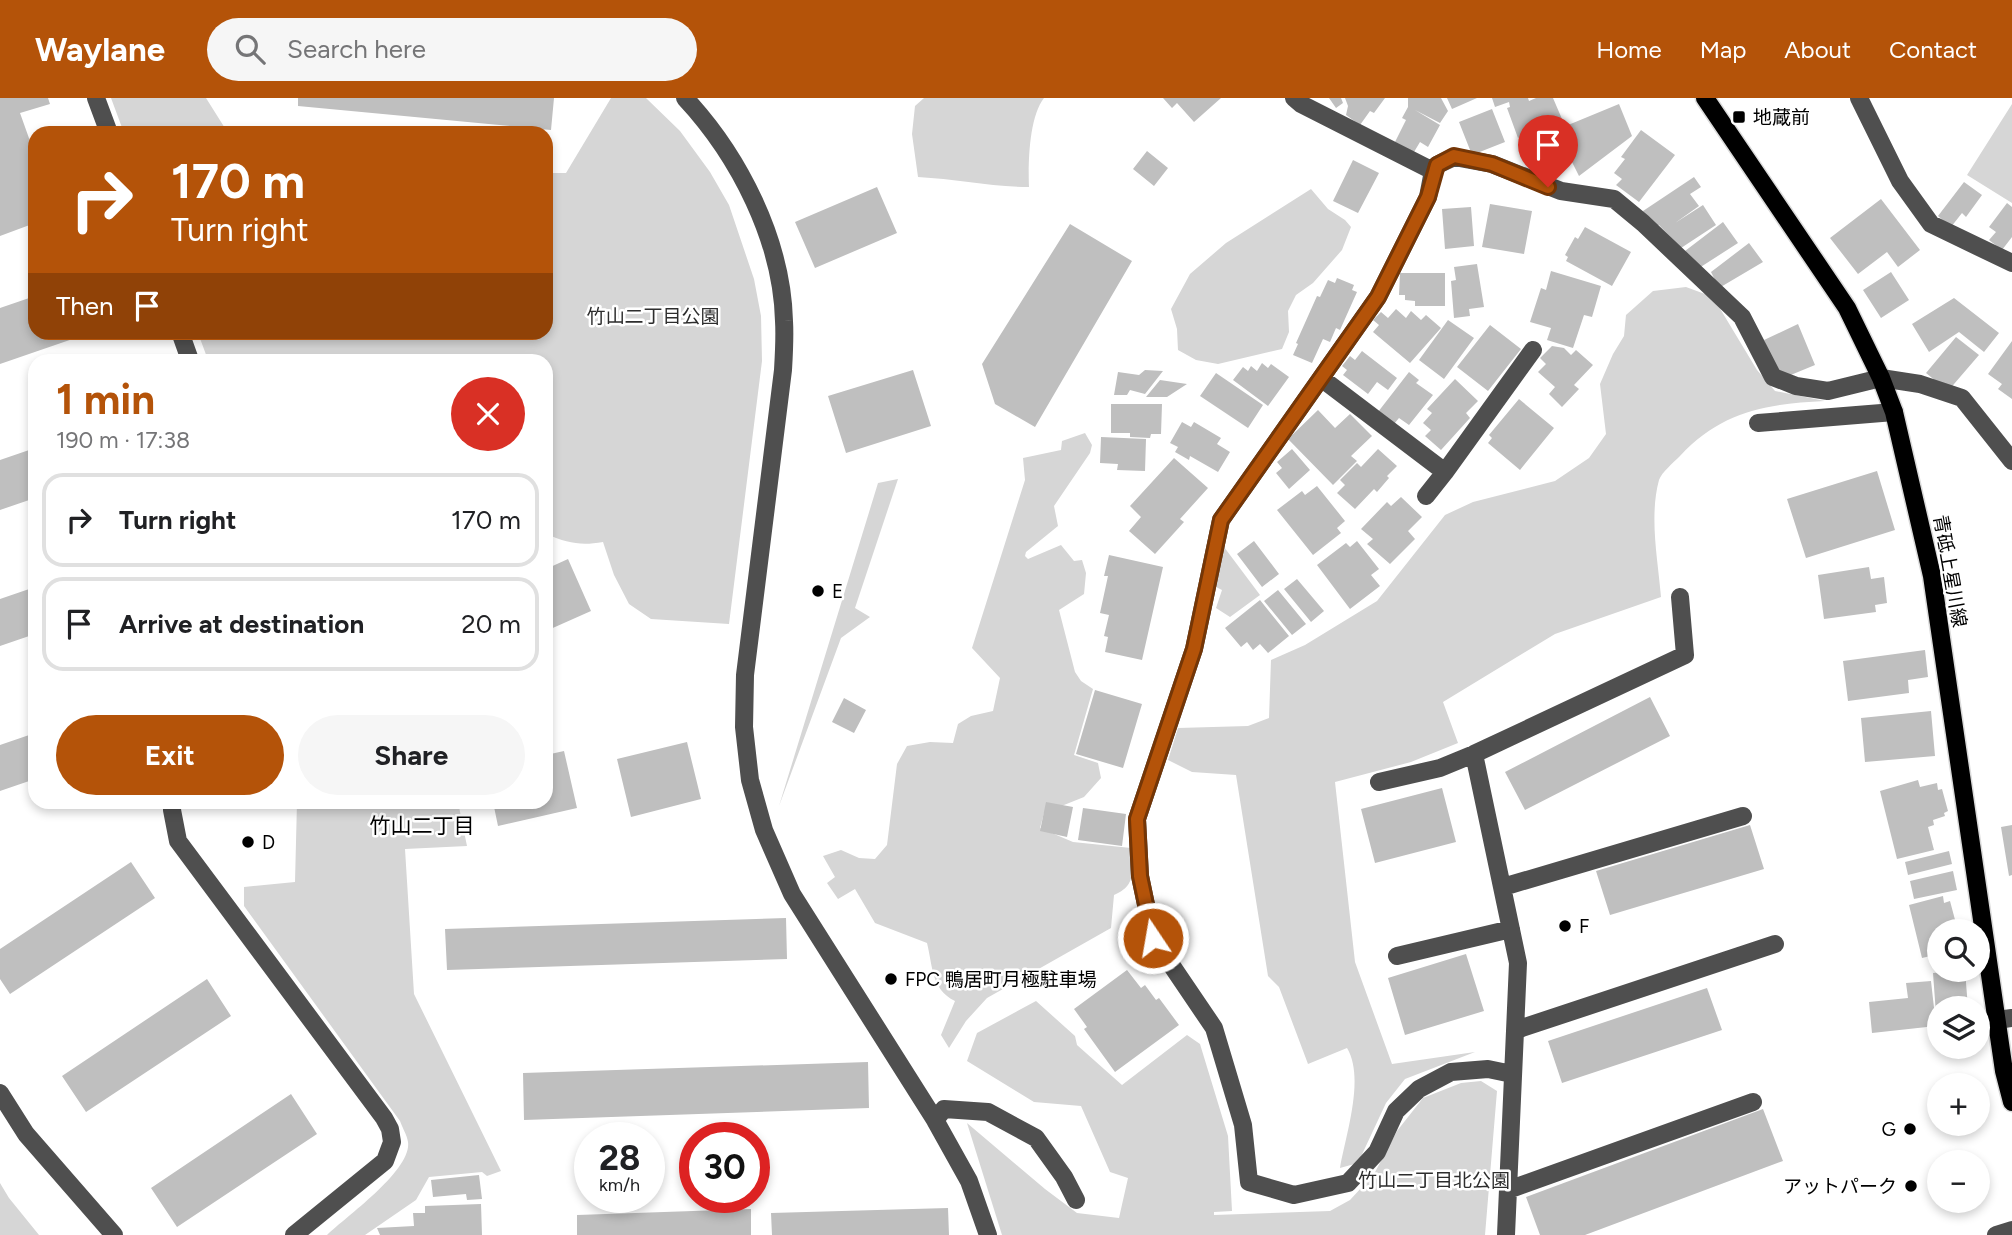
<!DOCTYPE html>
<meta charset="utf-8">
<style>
body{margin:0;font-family:Figtree,"Noto Sans JP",sans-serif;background:#f6f6f6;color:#202124;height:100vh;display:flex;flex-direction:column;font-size:26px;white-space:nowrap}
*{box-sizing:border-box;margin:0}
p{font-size:23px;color:#757577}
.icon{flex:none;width:38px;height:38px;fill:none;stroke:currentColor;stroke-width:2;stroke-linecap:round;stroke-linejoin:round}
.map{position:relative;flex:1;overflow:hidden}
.details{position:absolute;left:28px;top:256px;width:525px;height:455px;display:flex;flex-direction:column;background:#fff;border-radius:21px;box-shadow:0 4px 10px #0003}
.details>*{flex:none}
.top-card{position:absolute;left:28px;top:28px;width:525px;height:214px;border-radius:21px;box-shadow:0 4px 10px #0003;background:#b45309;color:#fff;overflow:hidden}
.tools{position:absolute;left:1927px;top:821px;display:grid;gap:14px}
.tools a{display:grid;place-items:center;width:63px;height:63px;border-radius:50%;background:#fff;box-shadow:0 4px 10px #0003;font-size:35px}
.speed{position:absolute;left:574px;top:1024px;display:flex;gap:14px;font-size:35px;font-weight:700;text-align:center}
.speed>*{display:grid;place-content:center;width:91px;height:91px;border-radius:50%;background:#fff;box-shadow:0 4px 10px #0003;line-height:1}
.speed small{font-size:18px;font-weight:400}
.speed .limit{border:10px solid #d22;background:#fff;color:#111}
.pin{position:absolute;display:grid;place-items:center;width:60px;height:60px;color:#fff;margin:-72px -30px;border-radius:50% 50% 50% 0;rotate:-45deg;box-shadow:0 0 7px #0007}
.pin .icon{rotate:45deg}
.me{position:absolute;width:77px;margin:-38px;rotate:348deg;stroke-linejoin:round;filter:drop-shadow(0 0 5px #0008)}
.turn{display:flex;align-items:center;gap:24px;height:147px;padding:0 28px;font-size:32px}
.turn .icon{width:91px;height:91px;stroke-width:2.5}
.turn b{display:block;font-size:49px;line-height:60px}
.then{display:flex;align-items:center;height:66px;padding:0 28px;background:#0003;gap:14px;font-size:26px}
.round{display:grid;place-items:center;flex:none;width:74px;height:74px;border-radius:37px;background:#f6f6f6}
.headline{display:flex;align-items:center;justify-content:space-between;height:119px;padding:0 28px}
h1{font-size:42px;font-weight:700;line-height:52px;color:#b45309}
.button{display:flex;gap:14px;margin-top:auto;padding:14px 28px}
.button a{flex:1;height:80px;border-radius:42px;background:#b45309;color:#fff;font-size:28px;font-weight:700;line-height:80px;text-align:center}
.button a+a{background:#f6f6f6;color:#202124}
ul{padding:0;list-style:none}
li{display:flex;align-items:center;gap:21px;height:94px;margin:0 14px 10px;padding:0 14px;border:4px solid #e0e0e0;border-radius:21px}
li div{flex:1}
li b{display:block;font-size:26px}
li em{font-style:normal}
header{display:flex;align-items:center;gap:42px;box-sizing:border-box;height:98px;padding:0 35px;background:#b45309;color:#fff}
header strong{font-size:33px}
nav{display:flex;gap:38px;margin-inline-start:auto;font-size:24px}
.search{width:490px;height:63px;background:#f6f6f6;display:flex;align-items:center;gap:18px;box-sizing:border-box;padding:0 24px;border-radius:38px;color:#757577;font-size:26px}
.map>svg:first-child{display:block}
.green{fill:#d6d6d6}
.building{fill:#bfbfbf}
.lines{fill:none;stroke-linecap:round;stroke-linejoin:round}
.major-casing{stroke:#dbdbdb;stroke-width:21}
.minor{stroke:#4f4f4f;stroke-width:18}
.major{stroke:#000;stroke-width:18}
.route-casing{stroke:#753606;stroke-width:18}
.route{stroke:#b45309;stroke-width:12}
.poi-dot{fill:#000;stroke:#fff;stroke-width:2.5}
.labels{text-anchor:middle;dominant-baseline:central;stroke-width:5;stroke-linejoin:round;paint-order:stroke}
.poi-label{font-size:19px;fill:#000;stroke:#fff;text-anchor:start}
.park-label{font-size:19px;fill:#2d2d2d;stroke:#fff}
.street-label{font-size:19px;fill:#000;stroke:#fff}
.neighbourhood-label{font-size:21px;fill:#000;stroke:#fff}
</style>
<header>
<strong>Waylane</strong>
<div class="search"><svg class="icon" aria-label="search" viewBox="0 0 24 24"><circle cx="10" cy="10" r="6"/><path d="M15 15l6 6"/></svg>Search here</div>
<nav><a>Home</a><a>Map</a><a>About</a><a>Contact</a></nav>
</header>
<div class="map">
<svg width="2012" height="1137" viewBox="0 0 2012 1137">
<rect width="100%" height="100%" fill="#fff"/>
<path class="green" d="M111 0H206L228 35H124Z
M611 0H646L680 33 710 74 729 107 754 181 761 218 762 263 729 526 651 521 629 506 614 477 603 444C580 448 568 445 546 436V262H208L198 235 546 234V75H566Z
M924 0H1044C1029 19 1028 65 1029 89 992 89 956 81 918 79L912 36 915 8Z
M2012 6V105L1967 77Z
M1311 91 1328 111 1345 122 1351 129 1342 152 1313 185 1296 197 1288 213 1289 234 1282 251 1218 266 1196 262 1178 252 1177 231 1171 211 1190 176 1226 145Z
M1686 189 1713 199 1757 272 1775 293 1825 303C1766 306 1722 313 1680 358 1673 365 1662 374 1659 382 1649 419 1658 462 1661 499L1555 536 1443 604 1458 645 1411 664 1335 684 1355 864 1392 966 1475 954 1405 981 1386 1005 1358 1065 1340 1070C1346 1036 1365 980 1347 950L1308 966 1279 889 1268 878 1236 677 1192 674 1168 662 1178 630 1248 628 1269 620 1271 562 1305 547 1377 503 1445 417 1473 404 1555 383 1589 360 1606 336 1600 286 1613 256 1624 238 1626 217 1653 193Z
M1085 335 1092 347 1090 355 1054 408 1058 428 1026 454 1025 458 1028 461 1061 447 1074 463 1082 462 1086 475 1084 496 1059 512 1075 574 1081 583 1093 591 1074 657 1098 665 1101 680 1084 699 1044 715 1040 730 1073 744 1131 750C1131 772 1138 787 1114 797L1111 830 987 900 966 923 949 950 941 937 955 903C931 891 933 869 927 845L875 825 855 791 838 801 827 785 835 779 823 758 841 752 859 760 875 761 887 747 897 666 907 648 930 644 953 645 958 626 971 618 993 613 1000 580 972 550 1025 382 1023 360 1061 352 1062 343Z
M898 381 855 510 870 519 841 540 779 708 878 385Z
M1224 449 1260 497 1230 519 1216 510 1222 492 1216 489Z
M297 704H458L467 748 405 751 414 896 501 1073 487 1078 482 1074 429 1079 416 1102 365 1137H327C347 1118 412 1072 408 1044 407 1037 402 1029 400 1023L244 808V789L295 784Z
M1036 903 1075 938 1077 947 1122 987 1187 937 1200 946 1228 1038 1232 1113 1214 1114V1117L1330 1113 1350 1102 1374 1076 1397 1033 1423 1000 1461 985 1481 983 1497 993 1485 1137H1002L967 1025 1045 1091 1077 1115 1119 1120 1128 1080 1110 1074 1081 1008 1034 1004 967 963 977 935Z
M0 1085 9 1100 39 1137H0Z"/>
<path class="building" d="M0 0H48L50 6 20 15 35 57V125L0 138Z
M298 0H554L551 32 298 8Z
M1163 0H1221L1194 24 1177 5 1172 10Z
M1329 0H1341L1343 5 1336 10Z
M1345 0H1385L1374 15 1370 13 1360 27 1346 17 1348 8Z
M1408 0H1441L1448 13 1440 25 1415 12 1440 27 1428 49 1420 44 1414 54 1395 44 1406 22 1402 20 1408 9Z
M1447 0H1477L1452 11Z
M1492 0H1528L1529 3 1536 0H1553L1562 21 1553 25 1554 29 1548 31 1550 34 1525 44 1522 38 1518 40 1507 10 1510 9 1509 4 1495 9Z
M1619 6 1632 38 1579 78 1556 32Z
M1492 11 1505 44 1472 57 1459 24Z
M1641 32 1675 57 1639 104 1616 87 1622 81 1614 75 1625 61 1621 59Z
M1548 41 1557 61 1539 69 1530 48Z
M1147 53 1168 70 1154 88 1133 71Z
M1353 62 1379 75 1358 115 1333 103Z
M1694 79 1701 89 1690 96 1699 108 1675 125 1703 107 1716 127 1681 150 1659 127 1651 132 1640 115Z
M1964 84 1982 97 1966 119 1962 115 1951 129 1938 118Z
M877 89 897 135 815 170 795 124Z
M1881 101 1920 152 1898 169 1887 154 1858 176 1830 140Z
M2007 105 2012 109V139L2002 152 1989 142 1996 134 1989 129Z
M1490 106 1532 113 1524 156 1482 149Z
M1471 109 1474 148 1445 151 1442 111Z
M1723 124 1738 145 1696 172 1685 153Z
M1070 126 1132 163 1035 329 995 306 982 266Z
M1585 129 1631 154 1612 188 1566 163 1568 159 1565 157 1575 139 1578 141Z
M1749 145 1763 164 1719 190 1711 174Z
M1477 166 1484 209 1469 211 1470 218 1454 220 1451 183 1456 182 1454 169Z
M1551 173 1601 188 1592 219 1584 217 1573 250 1547 242 1551 230 1530 224 1541 190 1546 192Z
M1891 174 1909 202 1881 220 1863 192Z
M1400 175H1445V208H1415V203L1405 202V197H1399Z
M1337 180 1354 187 1352 192 1357 194 1340 232 1336 230 1330 244 1323 241 1312 265 1293 257 1298 246 1296 245 1317 198 1320 199 1328 182 1335 185Z
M35 198V234L90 235 0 266V210Z
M1954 200 1999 235 1984 254 1959 234 1929 254 1912 226Z
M1396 211 1406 220 1411 213 1421 222 1426 217 1441 230 1410 265 1373 234 1379 227 1373 222 1381 214 1388 220Z
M1448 222 1474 240 1444 281 1419 262Z
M1798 226 1815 267 1781 281 1764 242Z
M1490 227 1521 251 1488 293 1457 269Z
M1956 239 1979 257 1948 293 1926 275Z
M2012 243V301L1998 291 2002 286 1988 276Z
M1552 248 1564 250 1571 257 1576 252 1593 267 1574 287 1579 291 1562 309 1549 296 1555 289 1538 274 1546 266 1540 260Z
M1362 253 1397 280 1388 292 1377 284 1368 296 1343 277 1347 272 1342 268 1350 258 1355 262Z
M1262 265 1268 270 1271 266 1289 279 1268 308 1233 282 1243 269 1248 273 1251 268 1257 273Z
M913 272 931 328 846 355 828 298Z
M1145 272 1163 273 1145 296 1130 292 1127 297H1114L1118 274 1139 277Z
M1409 274 1419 282 1416 285 1433 297 1409 327 1399 320 1394 326 1378 314Z
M1216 275 1263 307 1248 330 1200 298Z
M1455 281 1478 303 1466 315 1470 320 1441 352 1425 338 1431 332 1423 325 1432 315 1427 311Z
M1160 282 1187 286 1167 299H1146Z
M1519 301 1554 330 1520 372 1488 345 1492 340 1489 337Z
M1111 306H1162L1161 336H1151L1150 340 1130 339V335H1111Z
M1318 312 1335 330 1350 316 1372 338 1351 358 1357 363 1333 387 1288 341Z
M1182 324 1191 329 1194 324 1221 340 1217 346 1230 354 1218 374 1190 358 1189 362 1175 354 1178 349 1170 345Z
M1101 339 1146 341 1145 373 1117 372 1118 366 1100 365Z
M35 350V400L0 412V362Z
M1292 351 1310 372 1289 391 1276 375 1282 370 1277 364Z
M1378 351 1397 368 1387 378 1389 380 1377 394 1374 391 1355 411 1337 395 1345 387 1340 382 1357 365 1361 369Z
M1174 360 1208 390 1180 421 1184 424 1155 456 1129 433 1141 419 1130 408Z
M1877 373 1895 432 1806 460 1787 401Z
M1317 388 1345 423 1337 430 1341 435 1313 457 1277 412 1302 393 1305 397Z
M1401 399 1422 419 1408 433 1415 441 1390 466 1367 446 1373 441 1361 431 1387 404 1391 408Z
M1254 443 1279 476 1262 489 1237 456Z
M1357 443 1379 471 1371 477 1380 488 1350 511 1317 467 1346 445 1350 449Z
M1109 457 1163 469 1142 562 1105 554 1108 539 1104 538 1109 517 1100 515 1108 478H1104Z
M568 461 591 513 546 533V471Z
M1869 469 1871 481 1884 479 1887 505 1875 507 1876 514 1824 521 1818 477Z
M1297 481 1324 513 1311 524 1284 491Z
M35 489V536L0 548V501Z
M1278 492 1306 526 1292 537 1264 503Z
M1260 502 1289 538 1268 555 1260 546 1253 552 1247 544 1241 549 1225 530Z
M1925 552 1928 579 1908 582 1909 595 1848 603 1843 563Z
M1095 592 1142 606 1123 670 1076 656Z
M1650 599 1670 638 1525 712 1505 674Z
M844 600 866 612 854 635 832 624Z
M1931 613 1935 658 1865 664 1861 620Z
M35 635V681L0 693V647Z
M687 644 701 701 631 719 617 661Z
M564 653 577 710 498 728 493 704H546V657Z
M1918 682 1920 689 1937 685 1938 692 1942 691 1948 713 1944 715 1945 718 1933 722 1934 727 1928 729 1934 752 1897 761 1880 693Z
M1442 690 1456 744 1375 765 1361 711Z
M1046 704 1073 709 1067 739 1040 733Z
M1083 710 1126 716 1122 748 1078 742Z
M1750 727 1764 771 1610 817 1596 773Z
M2012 727V777L2009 778 2001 729Z
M1949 753 1952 766 1908 777 1905 764Z
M131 764 155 800 10 896 0 881V851Z
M1953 773 1957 792 1914 801 1910 783Z
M1943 798 1944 805 1950 803 1958 833H1939V856L1922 860 1909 807Z
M786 820 787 861 447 872 445 831Z
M1466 856 1484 913 1405 937 1388 880Z
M1127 872 1141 890 1145 887 1156 902 1159 900 1179 927 1115 974 1084 931 1087 929 1074 911Z
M1965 872 1968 910H1939V915L1936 916 1933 875Z
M207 881 231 918 86 1014 62 978Z
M1931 883 1936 928 1872 935 1869 904 1908 900 1906 885Z
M1707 890 1722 932 1562 985 1548 943Z
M868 964 869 1010 524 1022 523 975Z
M291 996 317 1036 177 1129 151 1090Z
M1763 1011 1783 1063 1585 1137H1540L1526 1099Z
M479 1077 482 1101 467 1102 466 1096 433 1099 431 1082Z
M481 1106 482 1137H380L377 1130 414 1128 413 1115H425V1108Z
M948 1110 949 1137H772L771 1115Z
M751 1111V1137H577V1117Z"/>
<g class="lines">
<g class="major-casing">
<path id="major" d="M1705 0 1847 210 1881 280 1894 314 1932 478 2004 973 2012 1004"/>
</g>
<path class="minor" d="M96 0 109 35
M685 0C739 58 782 142 784 223 785 239 784 255 783 272L745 577 744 629 750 682 764 732 792 796 935 1022 969 1083 988 1137
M1294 0 1301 6 1433 73
M1859 0 1900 83 1931 126 2012 165
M180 234 190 262
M1321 280 1445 374
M1758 325 1894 314
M1426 398 1445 374 1533 252
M1379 684 1440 670 1474 656
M173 704 172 712 178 743 384 1020 390 1031 392 1044 385 1063 294 1137
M1503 789 1743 718
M1397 858 1511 831
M1997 922 2012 920
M1516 932 1775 846
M1512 976 1488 971 1451 974 1419 991 1396 1013 1377 1054 1348 1085 1294 1097 1249 1084 1243 1027 1214 930 1153 840 1140 778 1137 721 1194 551 1221 422 1378 199 1428 99 1433 73 1437 67 1454 59 1492 66 1561 93 1614 101 1643 125 1742 219 1773 279 1796 288 1828 293 1881 280 1920 286 1962 300 2012 363
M0 995 26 1036 114 1137
M935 1022 944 1011 988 1014 1036 1040 1064 1079 1076 1102
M1508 1092 1753 1004
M1506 1137 1518 865 1474 656 1685 557 1680 499
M1996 1137 2012 1132"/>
<use href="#major" class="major"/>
</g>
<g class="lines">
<g class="route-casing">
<path id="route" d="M1153 840 1140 778 1137 721 1194 551 1221 422 1378 199 1428 99 1437 67 1454 58 1492 66 1548 89"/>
</g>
<use href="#route" class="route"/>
</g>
<g class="poi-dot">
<rect x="1732" y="12" width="14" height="14" rx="3.5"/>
<circle cx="818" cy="493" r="7"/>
<circle cx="248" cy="744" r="7"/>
<circle cx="1565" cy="828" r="7"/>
<circle cx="891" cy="881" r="7"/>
<circle cx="1910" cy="1031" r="7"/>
<circle cx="1911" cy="1088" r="7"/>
</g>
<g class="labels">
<g class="poi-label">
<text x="1753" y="19">地蔵前</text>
<text x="832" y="493">E</text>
<text x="262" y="744">D</text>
<text x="1579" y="828">F</text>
<text x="905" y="881">FPC 鴨居町月極駐車場</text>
<text x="1896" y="1031" text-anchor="end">G</text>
<text x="1897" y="1088" text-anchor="end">アットパーク</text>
</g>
<g class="park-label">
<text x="653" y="218">竹山二丁目公園</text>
<text x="1434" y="1082">竹山二丁目北公園</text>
</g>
<g class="street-label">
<text transform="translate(1950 473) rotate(80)">青砥上星川線</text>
</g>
<g class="neighbourhood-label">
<text x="422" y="727">竹山二丁目</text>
</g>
</g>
</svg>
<div class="tools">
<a><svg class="icon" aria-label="search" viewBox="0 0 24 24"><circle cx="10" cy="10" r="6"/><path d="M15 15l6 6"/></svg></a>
<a><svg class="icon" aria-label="layers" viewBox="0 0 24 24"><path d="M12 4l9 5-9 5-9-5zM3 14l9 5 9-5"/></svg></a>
<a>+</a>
<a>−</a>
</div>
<div class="speed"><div>28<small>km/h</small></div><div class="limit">30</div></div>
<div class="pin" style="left:1548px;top:89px;background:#d93025"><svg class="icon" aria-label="arrive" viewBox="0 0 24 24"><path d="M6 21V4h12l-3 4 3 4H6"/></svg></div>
<svg class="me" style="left:1153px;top:840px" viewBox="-20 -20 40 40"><circle r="17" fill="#b45309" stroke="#fff" stroke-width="3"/><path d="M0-11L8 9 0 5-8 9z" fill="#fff"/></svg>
<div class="top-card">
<div class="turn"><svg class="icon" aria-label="right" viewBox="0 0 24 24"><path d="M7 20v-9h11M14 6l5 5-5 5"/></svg><div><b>170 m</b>Turn right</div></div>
<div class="then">Then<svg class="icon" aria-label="arrive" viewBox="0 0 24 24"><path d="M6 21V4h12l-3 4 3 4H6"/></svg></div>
</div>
<section class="details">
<div class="headline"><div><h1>1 min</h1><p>190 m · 17:38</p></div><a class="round" style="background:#d93025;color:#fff"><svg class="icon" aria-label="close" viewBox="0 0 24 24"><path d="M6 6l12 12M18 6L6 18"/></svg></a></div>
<ul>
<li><svg class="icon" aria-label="right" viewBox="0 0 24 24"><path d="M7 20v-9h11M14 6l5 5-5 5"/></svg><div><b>Turn right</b></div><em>170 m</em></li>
<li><svg class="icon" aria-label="arrive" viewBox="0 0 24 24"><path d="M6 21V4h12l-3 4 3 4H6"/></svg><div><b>Arrive at destination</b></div><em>20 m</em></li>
</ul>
<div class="button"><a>Exit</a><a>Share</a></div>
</section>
</div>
